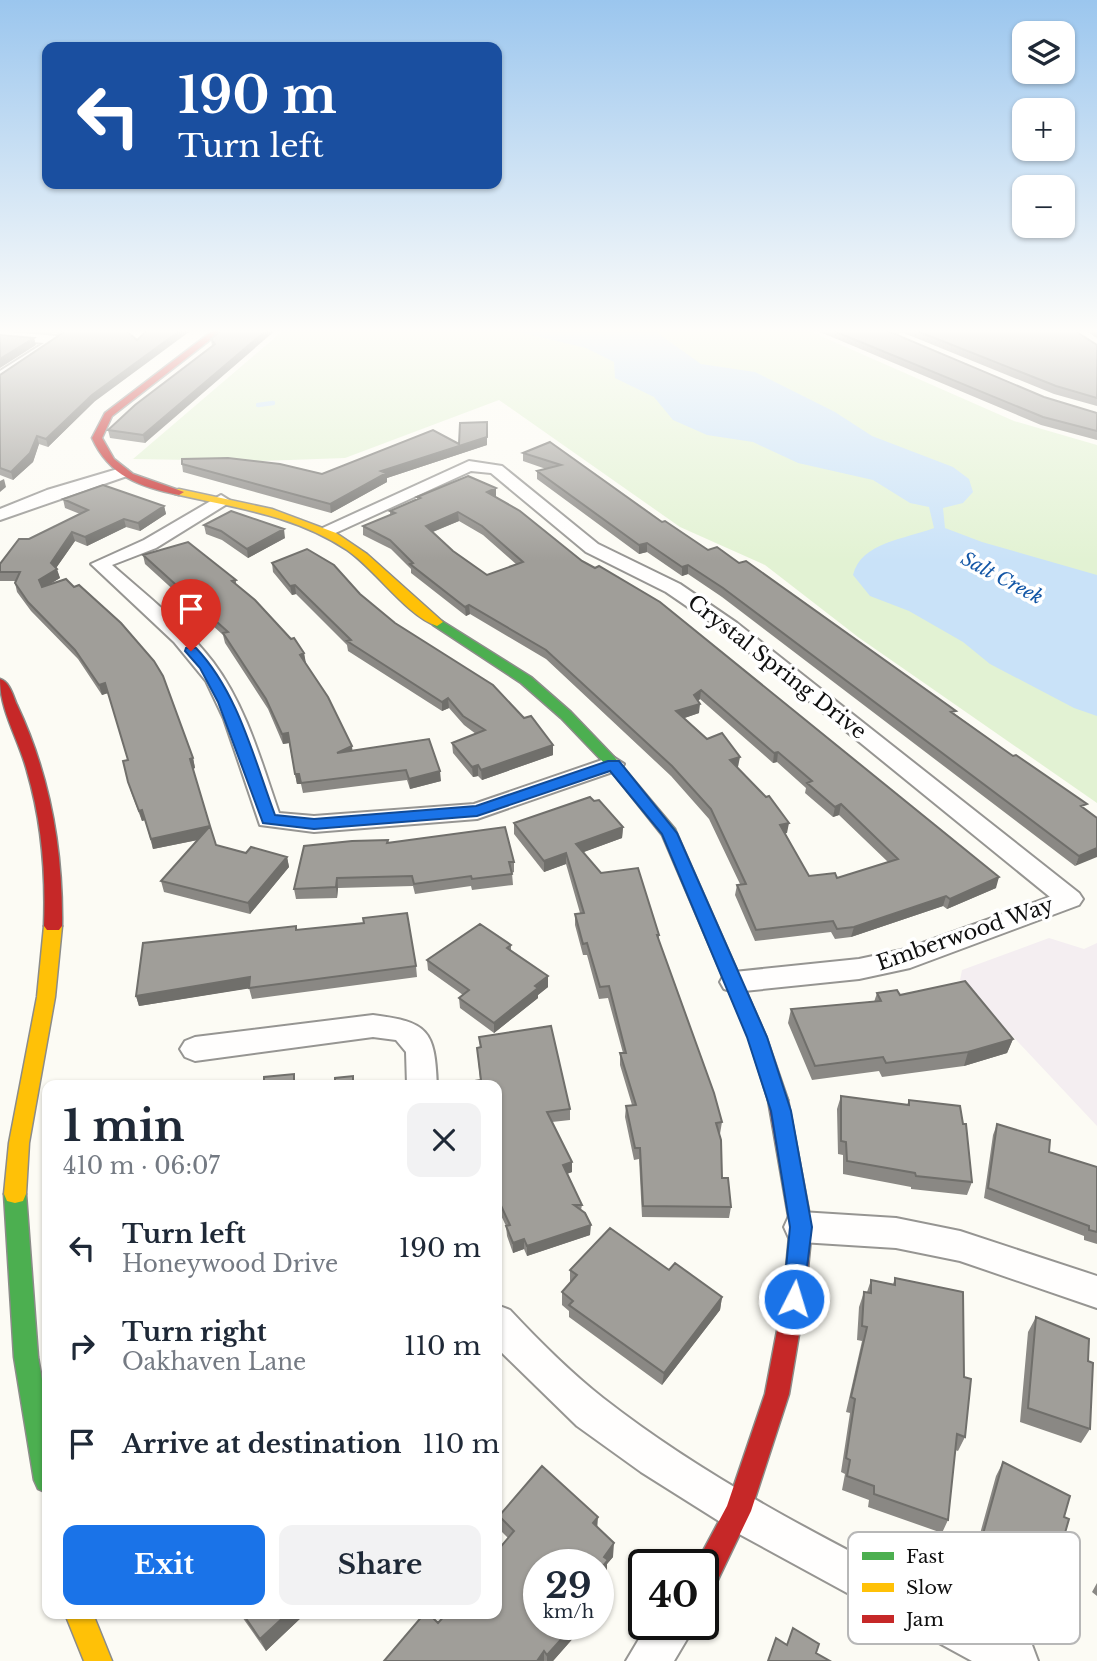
<!DOCTYPE html>
<meta charset="utf-8">
<style>
body{margin:0;font-family:"Libre Baskerville",serif;background:#f2f2f3;color:#1f2937;height:100vh;display:flex;flex-direction:column;font-size:26px;white-space:nowrap}
*{box-sizing:border-box;margin:0}
p{font-size:23px;color:#747a83}
.icon{flex:none;width:38px;height:38px;fill:none;stroke:currentColor;stroke-width:2;stroke-linecap:round;stroke-linejoin:round}
.map{position:relative;flex:1;overflow:hidden}
.details{position:absolute;left:42px;top:1080px;width:460px;height:539px;display:flex;flex-direction:column;background:#fff;border-radius:14px;box-shadow:0 2px 5px #0004}
.details>*{flex:none}
.banner{position:absolute;left:42px;top:42px;width:460px;height:147px;border-radius:14px;box-shadow:0 2px 5px #0004;background:#1a4fa0;color:#fff;overflow:hidden}
.fabs{position:absolute;left:1012px;top:21px;display:grid;gap:14px}
.fabs a{display:grid;place-items:center;width:63px;height:63px;border-radius:14px;background:#fff;box-shadow:0 2px 5px #0004;font-size:35px}
.speed{position:absolute;left:523px;top:1549px;display:flex;gap:14px;font-size:35px;font-weight:700;text-align:center}
.speed>*{display:grid;place-content:center;width:91px;height:91px;border-radius:50%;background:#fff;box-shadow:0 2px 5px #0004;line-height:1}
.speed small{font-size:18px;font-weight:400}
.speed .limit{border:4px solid #111;border-radius:10px;background:#fff;color:#111}
.pin{position:absolute;display:grid;place-items:center;width:60px;height:60px;color:#fff;margin:-72px -30px;border-radius:50% 50% 50% 0;rotate:-45deg;box-shadow:0 0 7px #0007}
.pin .icon{rotate:45deg}
.me{position:absolute;width:77px;margin:-38px;rotate:5deg;stroke-linejoin:round;filter:drop-shadow(0 0 5px #0008)}
.turn{display:flex;align-items:center;gap:24px;height:147px;padding:0 21px;font-size:32px}
.turn .icon{width:91px;height:91px;stroke-width:2.5}
.turn b{display:block;font-size:49px;line-height:60px}
.round{display:grid;place-items:center;flex:none;width:74px;height:74px;border-radius:14px;background:#f2f2f3}
.summary{display:flex;align-items:center;justify-content:space-between;height:119px;padding:0 21px}
h1{font-size:42px;font-weight:800;line-height:52px}
.action{display:flex;gap:14px;margin-top:auto;padding:14px 21px}
.action a{flex:1;height:80px;border-radius:14px;background:#1a73e8;color:#fff;font-size:28px;font-weight:800;line-height:80px;text-align:center}
.action a+a{background:#f2f2f3;color:#1f2937}
ul{padding:0;list-style:none}
li{display:flex;align-items:center;gap:21px;height:98px;padding:0 21px}
li div{flex:1}
li b{display:block;font-size:26px}
li em{font-style:normal}
.map>svg:first-child{display:block}
.industrial{fill:#f4eef1}
.green{fill:#e2f2d3}
.water{fill:#c9e2f8}
.lines{fill:none;stroke-linecap:round;stroke-linejoin:round}
.stream{stroke:#c9e2f8;stroke-width:4.5}
.street-casing{stroke:#969592;stroke-width:4}
.fast-casing{stroke:#8c8c89;stroke-width:3}
.slow-casing{stroke:#8c8c89;stroke-width:3}
.jam-casing{stroke:#8c8c89;stroke-width:3}
.street{fill:#fffefd;fill-rule:evenodd}
.fast{fill:#4caf50;fill-rule:evenodd}
.slow{fill:#ffc107;fill-rule:evenodd}
.jam{fill:#c62828;fill-rule:evenodd}
.wall{fill:#8a8884;fill-rule:evenodd}
.shaded-wall{fill:#706f6b}
.building{fill:#a09e99;stroke:#706f6b;stroke-width:2;fill-rule:evenodd}
.route{fill:#1a73e8;stroke:#114b97;stroke-width:2}
.labels{text-anchor:middle;dominant-baseline:central;stroke-width:7;stroke-linejoin:round;paint-order:stroke}
.far-water-label{font-size:19px;font-style:italic;fill:#1256a6;stroke:#fff}
.street-label{font-size:21px;fill:#0f0f0f;stroke:#fff}
.key{fill:#fff;stroke:#b7b7b7;stroke-width:2}
.key-label{font-size:19px;fill:#0f0f0f}
</style>
<div class="map">
<svg width="1097" height="1661" viewBox="0 0 1097 1661">
<rect width="100%" height="100%" fill="#fcfbf4"/>
<path class="industrial" d="M1049 938 1084 949 1097 943V1126L960 980 962 970Z"/>
<path class="green" d="M285 329H805L1014 421 1097 445V803L858 637 765 565 680 527 499 400 345 458 261 461 133 459Z"/>
<path class="water" d="M507 329H652L701 364 755 372 835 412 872 436 953 467 969 479 973 492 963 503 943 508 945 528 982 542 1097 575V716L1074 708 990 664 963 642 909 611 870 596 853 575C861 542 906 539 934 528L929 507 910 503 873 480 798 463 753 442 707 435 673 420 654 397 615 378 614 362 586 348Z"/>
<g class="lines">
<path class="stream" d="M258 405 273 403"/>
<g class="street-casing">
<path id="street" d="M885 329H908L881 336V330Z
M0 331 57 336 63 340 0 381V371L44 343 0 339Z
M469 461 502 466 598 544 680 584 737 623 1079 893 1083 899 1079 905 910 968 859 979 734 992 724 989 720 982 724 975 734 972 859 959 906 949 1050 897 723 631 666 592 586 552 491 473 471 471 331 535 325 536 316 531Z
M121 468 127 470V476L0 520V509L47 490Z
M221 495 229 500 227 504 156 548 112 565C147 596 185 625 213 662 246 706 261 761 279 813L314 816 474 804 605 759 613 757 624 764 621 769 477 819 314 832 260 825 224 719 206 681 174 642 91 564 144 540Z
M373 1015C428 1022 435 1030 437 1085H407L406 1052 396 1040 373 1037 195 1061 185 1057 180 1049 185 1041 195 1037Z
M801 1212 896 1218 960 1231 1097 1276V1308L960 1261 896 1248 801 1242 789 1238 784 1227 789 1216Z
M497 1305 510 1310C539 1341 569 1371 603 1398 732 1499 887 1569 1032 1645L1038 1661H972L741 1535 641 1472 577 1426 497 1348Z
M648 1624H696L674 1661H626Z"/>
</g>
<g class="fast-casing">
<path id="fast" d="M437 618 531 677 571 712 618 761 675 829 766 1036 788 1100 785 1106 778 1108 771 1106 768 1100 748 1036 662 835 608 767 561 718 521 683 433 625 431 622Z
M15 1185 23 1187 26 1194 38 1357 47 1409V1493L38 1489 34 1480 14 1357 4 1194 7 1187Z"/>
</g>
<g class="slow-casing">
<path id="slow" d="M179 489 272 509 336 533 367 554 443 622 437 626C408 617 375 569 347 550 295 515 235 508 175 494V490Z
M53 920 59 922 62 926 55 997 29 1143 26 1194 23 1201 15 1203 7 1201 4 1194 9 1143 37 997 44 926 47 922Z
M65 1614H93L112 1661H84Z"/>
</g>
<g class="jam-casing">
<path id="jam" d="M215 329H224L112 416 102 438 114 459 133 474 184 492 179 495C140 487 109 476 92 438L105 413Z
M0 679C10 682 13 696 17 705 50 775 63 849 62 926L59 930H47L44 926C46 873 42 822 27 771 19 740 0 711 0 679Z
M778 1092 785 1094 788 1100 812 1227 805 1299 789 1394 751 1511 714 1588 704 1592V1564H696L727 1506 765 1394 783 1299 790 1227 768 1100 771 1094Z"/>
</g>
<use href="#street" class="street"/>
<use href="#fast" class="fast"/>
<use href="#slow" class="slow"/>
<use href="#jam" class="jam"/>
</g>
<path class="wall" d="M0 329H124L94 402 48 447 39 444 33 462 13 480 0 475V375L59 335 57 333Z
M233 329 145 443 110 438 108 430 212 346 211 339Z
M813 329H883L1044 397 1097 413V440L1041 425Z
M894 329H1072L1097 345V406L1054 394Z
M1083 329H1097V338Z
M487 422V445L387 478V482L331 513 183 472 182 464 322 474 459 444Z
M550 442 662 522 955 714 1097 818 1075 866 722 597 688 574 682 576 647 552 639 554 537 479V471L546 469 523 461V453Z
M496 488V497L582 561 996 888 947 909 943 906 851 937 835 939 831 932 755 941 735 895 737 885 740 884 709 819 671 776 546 659 470 614 466 616 411 573V569L391 549 363 535V526L390 515V511L417 499V497ZM459 521 483 535 516 564 487 575 453 551 433 532ZM700 699 773 763 777 762 806 788 805 793 833 817 839 815 888 862 837 878 809 876 785 833H787L766 797 737 767H738L684 718 699 713 698 701Z
M63 499 164 506 166 514 140 531 126 527 87 546 75 541 56 568 60 578 49 585 193 758 195 768 193 769 216 845 246 853 287 857 289 867 250 914 164 892 161 881 198 840 153 849 145 820 142 821 131 792 123 761 128 760 108 693 102 695 78 659 31 611 17 592 15 583V581H0V564L29 539 80 514 65 508Z
M204 525 285 538 248 558 222 540 206 534Z
M143 555 236 580V585L304 653 305 663 352 746V751L441 781 410 789 407 780 303 793 301 784H297L289 743 283 744 268 709 225 643 223 635 145 564Z
M272 563 360 594 553 755 482 780 478 776 473 777 453 753 452 743 476 734 464 725 449 708 442 711 348 651 347 645 296 594 292 595 273 572Z
M514 823 623 827 622 838 583 852 601 873 659 935V941L722 1122 720 1134H719L722 1178 731 1207 729 1218 642 1217 639 1159 634 1160 625 1117 626 1106 632 1105 620 1065V1053H623L608 998 599 999 587 955H583L575 925V914L580 913 566 864 544 872 514 834Z
M388 842 514 862V872L512 873 513 885 472 890 471 886 415 894 413 886 338 888 337 898 296 899 294 889Z
M296 926 297 930 416 966 417 977 252 999 249 988 139 1006 136 996Z
M511 945V951L548 987 538 995V998L494 1033 460 1008 459 998 463 995 428 970 427 960Z
M877 993 900 995 1013 1039 1007 1053 964 1066 882 1077 879 1071 812 1080 788 1023 791 1009 874 1002Z
M479 1037 570 1109V1120L552 1122 572 1162V1172L567 1174 582 1205 581 1210 590 1235 527 1256 524 1249 513 1253 507 1236 506 1226 497 1207V1085L480 1080 477 1048 480 1047Z
M841 1096 907 1105 909 1100 972 1182 967 1195 911 1189V1187L843 1174V1155L838 1154 837 1109Z
M997 1124 1049 1152 1097 1167V1244L1084 1240V1236L984 1198 993 1135Z
M570 1270H669L722 1297 720 1310 662 1385 569 1317V1311L562 1305V1292L570 1283Z
M895 1278 965 1437 958 1451 955 1450 948 1520 942 1533 868 1507 869 1500 842 1490 845 1474 841 1472 850 1413 846 1412 862 1341 857 1340 859 1307 864 1292H867L871 1280 893 1284Z
M1036 1317 1088 1361 1090 1429 1081 1443 1020 1422 1028 1332Z
M1003 1462 1064 1517 1049 1589 1040 1602 1005 1583 1007 1577 973 1559 996 1476Z
M499 1516 613 1557 607 1564V1573L539 1624H575V1636L553 1661H384L438 1623 508 1538 500 1530Z
M1097 1583V1596L1092 1592Z
M240 1614H305L266 1651Z"/>
<path class="shaded-wall" d="M182 329H193L94 402 48 447 46 439 92 395Z
M268 329H277L145 443 143 435Z
M34 338 36 345 0 368V359Z
M37 436 39 444 33 462 13 480 11 472Z
M487 437V445L387 478V482L331 513 330 504 381 471Z
M4 479 6 487 0 492V481Z
M496 488V497L487 492Z
M164 506 166 514 140 531 138 523Z
M458 512 459 521 427 534 426 526Z
M124 519 126 527 87 546 85 537Z
M284 529 285 538 248 558 247 549Z
M72 532 75 541 54 571 57 569 60 578 41 589 39 580Z
M647 543V552L639 554V545Z
M688 565V574L682 576V567Z
M295 585 296 594 292 595 290 586Z
M469 605 470 614 466 616 465 607Z
M304 653 306 663 301 664 300 655Z
M105 683 108 693 102 695 99 685Z
M701 690 700 699 693 705 694 695Z
M448 698 449 708 442 711V702Z
M700 704 699 713 676 721V711Z
M288 733 289 743 283 744 282 734Z
M553 745V755L482 780 481 770Z
M352 746 353 756 337 753Z
M778 752 777 762 773 763 774 753Z
M740 757 738 767 729 770 730 760Z
M193 758 195 768 192 769 190 759Z
M478 765V776L473 777 472 767Z
M440 771 441 781 410 789 409 779Z
M295 774H299L301 784H297Z
M841 804 839 815 833 817 835 807Z
M142 810 145 820 142 821 139 811Z
M789 823 787 833 778 835 780 825Z
M210 826 212 837 153 849 151 839Z
M623 827 622 838 576 855V844Z
M1097 848V857L1075 866 1079 856Z
M566 853V864L544 872V861Z
M287 857 289 867 250 914 248 903Z
M999 877 996 888 947 909 950 899Z
M337 878 338 888 337 898 336 887Z
M946 896 943 906 851 937 854 927Z
M548 976V987L538 995V998L494 1033V1023Z
M250 977 252 988 139 1006 136 996Z
M1013 1039 1007 1053 964 1066 968 1052Z
M572 1162V1172L563 1175V1165Z
M591 1225 590 1235 527 1256V1246Z
M524 1239V1249L513 1253V1243Z
M722 1297 720 1310 662 1385 664 1373Z
M598 1517 597 1531 593 1523Z
M614 1543 613 1557 607 1564V1573L598 1584V1572L604 1557Z
M287 1614H305L266 1651 260 1639Z
M575 1624V1636L553 1661H547V1655Z
M544 1651V1661H537Z"/>
<path class="building" d="M59 329H124L137 340 149 329H182L92 395 46 439 37 436 30 453 11 472 0 468V375L64 332Z
M223 329H268L143 435 108 430 135 405 215 344 211 339Z
M829 329H883L1044 397 1097 413V431L1043 417Z
M912 329H1072L1097 345V398L1056 386Z
M0 335 34 338 0 359Z
M487 422V437L381 471 386 473 330 504 182 464V459L228 458 280 464 322 474 433 430 459 444 460 423Z
M550 442 662 522 665 521 708 550 717 547 739 563 746 561 956 711 951 712 1013 756 1016 755 1087 804 1081 806 1097 818V848L1079 856 723 588 688 565 682 567 647 543 639 545 537 471 561 465 523 453Z
M468 476 496 488 487 492 520 511 582 561 595 568 599 566 660 602 999 877 950 899 946 896 854 927 837 929 833 921 756 930 737 885 746 884 711 809 672 766 546 650 469 605 465 607 410 564 413 563 390 540 363 526 395 513 390 511 420 498 417 497ZM458 512 482 526 523 562 487 575 453 551 426 526ZM701 690 774 753 778 752 812 781 807 783 835 807 841 804 898 859 837 878 835 873 809 876 780 825 789 823 769 796 766 797 730 760 740 757 722 733 707 739 676 711 700 704 694 695Z
M103 485 164 506 138 523 124 519 85 537 72 532 51 563 57 569 39 580 42 587 66 579 74 587 79 585 121 623 154 661 163 676 193 758 190 759 210 826 151 839 142 810 139 811 128 782 123 761 128 760 105 683 99 685 75 650 28 602 15 583 20 572H0V564L19 539H29L88 510 63 499Z
M231 511 284 529 247 549 221 531 204 525Z
M188 542 236 580 232 581 255 600 291 639 294 638 304 653 300 655 328 697 352 746 337 753 429 739 440 771 409 779 406 770 301 783 299 774H295L288 733 282 734 266 699 223 633 228 632 143 555Z
M307 549 334 565 360 594 395 623 493 685 524 718 531 716 553 745 481 770 478 765 472 767 452 743 485 730 463 716 448 698 442 702 347 641 351 640 295 585 290 586 272 563Z
M590 797 594 801 599 800 623 827 576 844 601 873 638 868 659 935H657L714 1093 722 1122 716 1123 721 1140 722 1178H728L731 1207 643 1206 640 1148H635L626 1106 636 1105 620 1053H626L609 986 600 987 587 943 583 944 575 914 584 913 566 853 544 861 514 823Z
M210 826 216 845 246 853 251 847 287 857 248 903 161 881Z
M505 827 514 862H509L512 874 472 879 471 876 414 884 412 876 337 878 336 887 294 889 304 846 352 841 388 840 387 843Z
M407 913 416 966 249 988 250 977 136 996 143 943 296 926V930L364 923 363 918Z
M480 924 511 945 507 948 548 976 535 986 538 988 494 1023 459 998 469 990 427 960Z
M965 981 1013 1039 968 1052 886 1063 883 1057 815 1066 791 1009 881 1001 877 993 897 990 900 995Z
M551 1026 570 1109 547 1112 572 1162 563 1165 582 1205H574L585 1213 591 1225 527 1246 524 1239 513 1243 506 1226 510 1225 497 1197V1085H475L474 1081 481 1080 477 1048 481 1047 479 1037Z
M294 1074V1085L335 1081V1078L353 1076V1083H362V1085H250V1083L264 1081V1077Z
M841 1096 909 1105V1100L960 1106 963 1124H966L972 1182 916 1176 915 1173 847 1161 846 1142 841 1141Z
M997 1124 1050 1140 1049 1152 1097 1167V1232L1089 1230V1226L988 1188Z
M610 1228 669 1270 675 1263 722 1297 664 1373 569 1305 573 1301 562 1292 577 1275 570 1270Z
M895 1278 963 1292 964 1377 971 1379 965 1437 957 1434 948 1520 874 1494V1486L847 1476 850 1460 846 1458 855 1399 851 1397 867 1327 862 1326 864 1292 871 1293V1280L895 1285Z
M1036 1317 1089 1339 1088 1361 1093 1363 1090 1429 1028 1408Z
M1003 1462 1070 1496 1064 1517 1069 1519 1049 1589 1014 1570 1015 1564 980 1545Z
M542 1466 598 1517 593 1523 614 1543 604 1557 608 1560 598 1572V1564H539V1624H575L547 1655 544 1651 537 1661H384L424 1614H429L438 1623 446 1614H497V1551L514 1531 499 1516Z
M243 1614H287L260 1639Z
M793 1628 819 1644 816 1653 830 1661H768L776 1638 787 1645Z"/>
<linearGradient id="sky" x2="0" y2="1"><stop stop-color="#9bc6ee"/><stop offset="0.59" stop-color="#fefdfa"/><stop offset="1" stop-color="#fefdfa" stop-opacity="0"/></linearGradient>
<rect width="1097" height="561" fill="url(#sky)"/>
<path class="route" d="M186 648H196C238 692 254 759 275 815L314 819 476 806 608 761H619L677 833 767 1037 791 1111 812 1227 802 1307 794 1310 786 1307 783 1299 790 1227 771 1111 747 1037 662 834 610 771 477 816 314 829 263 823 218 702 200 668 185 651Z"/>
<g class="labels">
<g class="far-water-label">
<text transform="translate(1002 578) rotate(28)">Salt Creek</text>
</g>
<g class="street-label">
<text transform="translate(777 667) rotate(38)">Crystal Spring Drive</text>
<text transform="translate(965 934) rotate(-19)">Emberwood Way</text>
</g>
</g>
<rect x="848" y="1532" width="232" height="112" rx="10" class="key"/>
<rect x="862" y="1552" width="32" height="8" fill="#4caf50"/>
<rect x="862" y="1583" width="32" height="9" fill="#ffc107"/>
<rect x="862" y="1615" width="32" height="8" fill="#c62828"/>
<g class="key-label">
<text x="906" y="1563">Fast</text>
<text x="906" y="1594">Slow</text>
<text x="906" y="1626">Jam</text>
</g>
</svg>
<div class="fabs">
<a><svg class="icon" aria-label="layers" viewBox="0 0 24 24"><path d="M12 4l9 5-9 5-9-5zM3 14l9 5 9-5"/></svg></a>
<a>+</a>
<a>−</a>
</div>
<div class="speed"><div>29<small>km/h</small></div><div class="limit">40</div></div>
<div class="pin" style="left:191px;top:651px;background:#d93025"><svg class="icon" aria-label="arrive" viewBox="0 0 24 24"><path d="M6 21V4h12l-3 4 3 4H6"/></svg></div>
<svg class="me" style="left:794px;top:1299px" viewBox="-20 -20 40 40"><circle r="17" fill="#1a73e8" stroke="#fff" stroke-width="3"/><path d="M0-11L8 9 0 5-8 9z" fill="#fff"/></svg>
<div class="banner">
<div class="turn"><svg class="icon" aria-label="left" viewBox="0 0 24 24"><path d="M17 20v-9H6M10 6l-5 5 5 5"/></svg><div><b>190 m</b>Turn left</div></div>
</div>
<section class="details">
<div class="summary"><div><h1>1 min</h1><p>410 m · 06:07</p></div><a class="round"><svg class="icon" aria-label="close" viewBox="0 0 24 24"><path d="M6 6l12 12M18 6L6 18"/></svg></a></div>
<ul>
<li><svg class="icon" aria-label="left" viewBox="0 0 24 24"><path d="M17 20v-9H6M10 6l-5 5 5 5"/></svg><div><b>Turn left</b><p>Honeywood Drive</p></div><em>190 m</em></li>
<li><svg class="icon" aria-label="right" viewBox="0 0 24 24"><path d="M7 20v-9h11M14 6l5 5-5 5"/></svg><div><b>Turn right</b><p>Oakhaven Lane</p></div><em>110 m</em></li>
<li><svg class="icon" aria-label="arrive" viewBox="0 0 24 24"><path d="M6 21V4h12l-3 4 3 4H6"/></svg><div><b>Arrive at destination</b></div><em>110 m</em></li>
</ul>
<div class="action"><a>Exit</a><a>Share</a></div>
</section>
</div>
